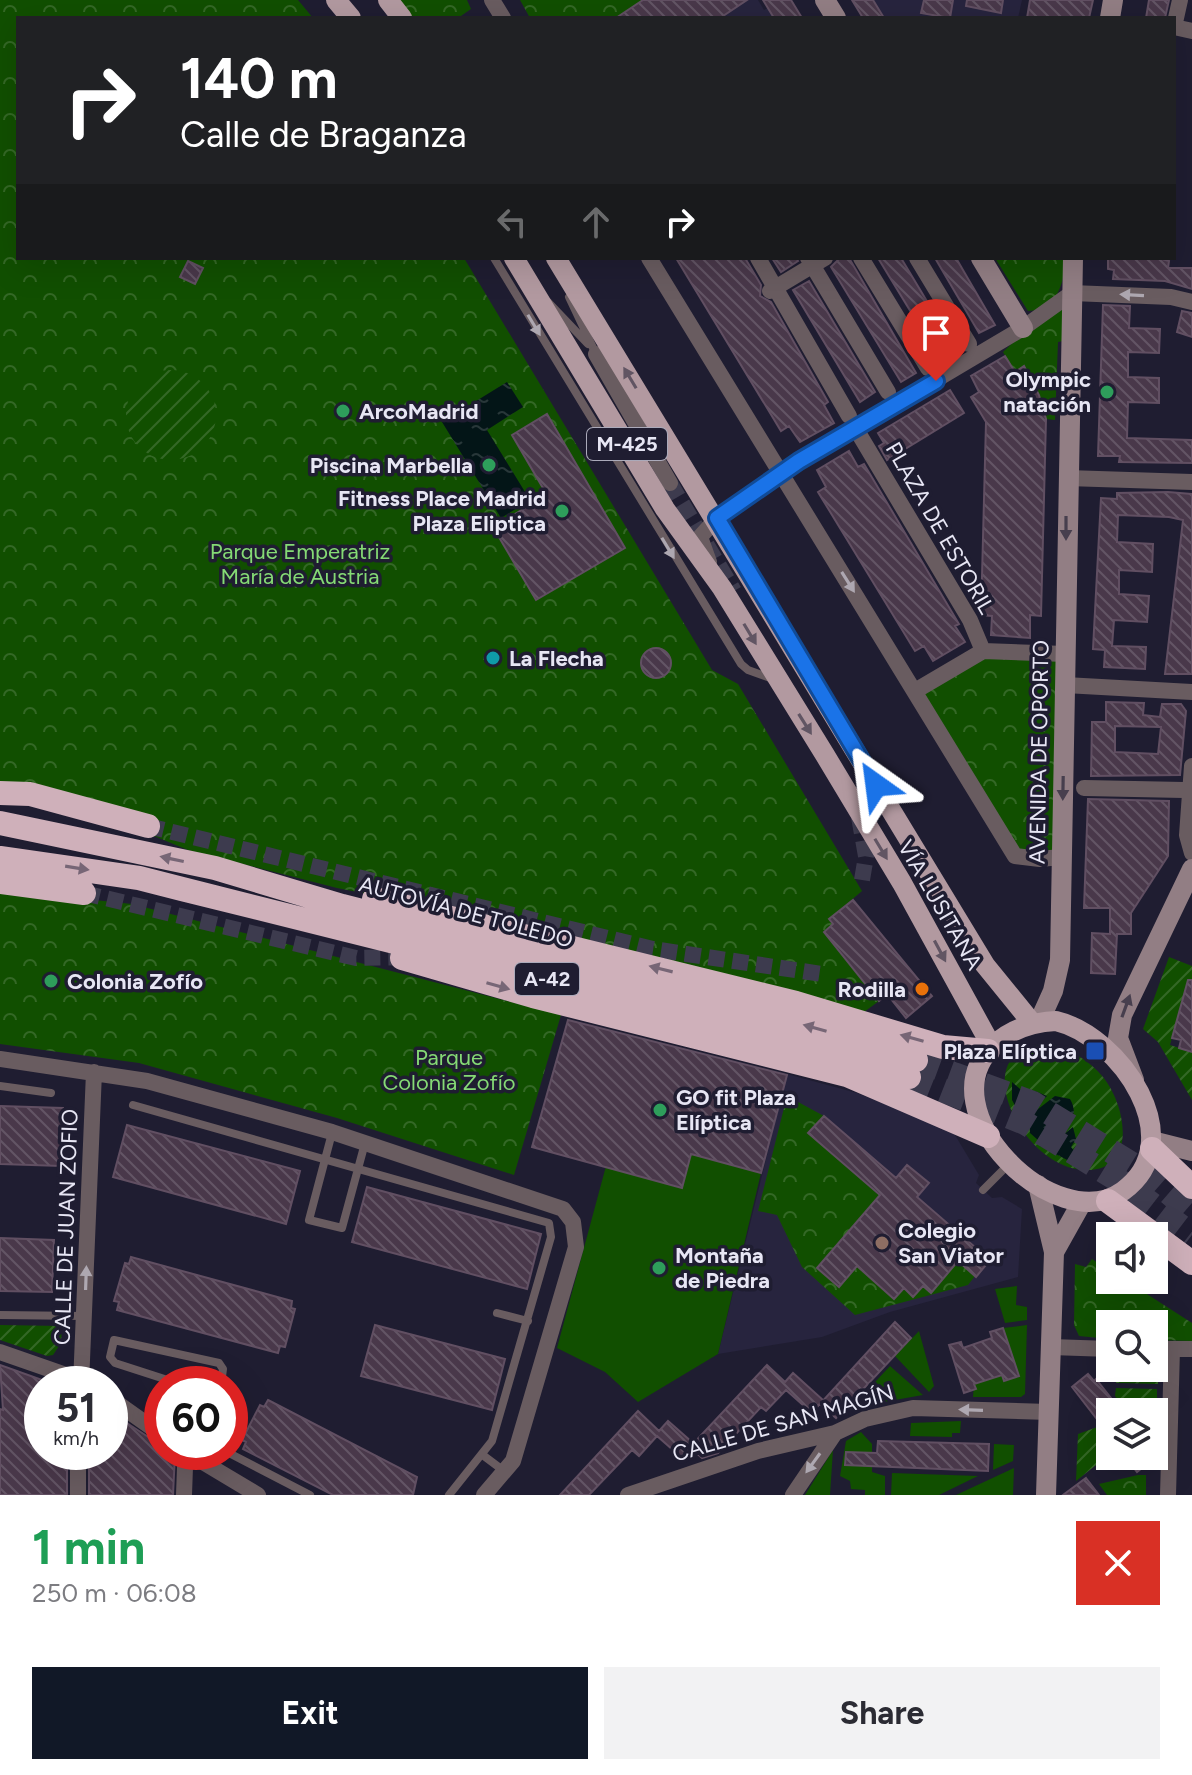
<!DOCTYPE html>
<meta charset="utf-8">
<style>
body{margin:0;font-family:Figtree,sans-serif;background:#f2f2f3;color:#2b2b33;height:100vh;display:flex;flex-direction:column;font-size:30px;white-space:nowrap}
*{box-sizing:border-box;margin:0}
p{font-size:26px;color:#7c7c81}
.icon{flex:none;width:44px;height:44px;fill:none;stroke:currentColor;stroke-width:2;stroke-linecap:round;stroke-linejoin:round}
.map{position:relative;height:1495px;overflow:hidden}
.panel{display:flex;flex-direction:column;background:#fff;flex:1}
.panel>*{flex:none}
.banner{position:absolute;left:16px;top:16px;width:1160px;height:244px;border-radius:0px;box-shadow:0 8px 32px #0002;background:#202124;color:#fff;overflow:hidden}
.controls{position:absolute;left:1096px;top:1222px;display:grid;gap:16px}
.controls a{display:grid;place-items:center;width:72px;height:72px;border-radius:0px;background:#fff;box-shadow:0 8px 32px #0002;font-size:40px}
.speed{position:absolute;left:24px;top:1366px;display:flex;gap:16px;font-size:40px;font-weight:700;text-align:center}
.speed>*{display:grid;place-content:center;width:104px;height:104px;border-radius:50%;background:#fff;box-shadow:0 8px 32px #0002;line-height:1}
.speed small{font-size:20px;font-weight:400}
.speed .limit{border:12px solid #d22;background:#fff;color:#111}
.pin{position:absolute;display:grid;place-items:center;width:68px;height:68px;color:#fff;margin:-82px -34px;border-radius:50% 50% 50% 0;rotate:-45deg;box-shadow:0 0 8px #0007}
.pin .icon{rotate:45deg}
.me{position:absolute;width:88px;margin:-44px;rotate:329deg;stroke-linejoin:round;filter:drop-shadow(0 0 6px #0008)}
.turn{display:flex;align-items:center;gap:28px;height:168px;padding:0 32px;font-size:36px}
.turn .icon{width:104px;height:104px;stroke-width:2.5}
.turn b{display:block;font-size:56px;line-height:68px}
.lanes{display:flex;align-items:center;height:76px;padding:0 32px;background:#0003;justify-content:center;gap:40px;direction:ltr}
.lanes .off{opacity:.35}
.round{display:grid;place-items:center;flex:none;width:84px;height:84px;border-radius:0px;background:#f2f2f3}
.summary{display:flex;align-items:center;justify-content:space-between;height:136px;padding:0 32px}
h1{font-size:48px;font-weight:700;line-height:60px;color:#1e9e55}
.cta{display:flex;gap:16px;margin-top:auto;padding:16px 32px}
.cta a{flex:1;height:92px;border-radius:0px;background:#111827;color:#fff;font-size:32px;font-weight:700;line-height:92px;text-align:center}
.cta a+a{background:#f2f2f3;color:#2b2b33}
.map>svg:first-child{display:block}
.built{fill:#27243e}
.grass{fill:#114f00}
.park{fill:url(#park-crowns)}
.garden{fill:url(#garden-furrows)}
.water{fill:url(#water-ripples)}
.building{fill:url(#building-back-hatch);stroke:#614f62;stroke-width:2;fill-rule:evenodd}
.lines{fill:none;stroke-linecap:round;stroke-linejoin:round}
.street-tunnel{stroke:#3d3b4e;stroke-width:16;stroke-dasharray:16 8;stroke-linecap:butt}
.highway-tunnel{stroke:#3d3b4e;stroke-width:24;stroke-dasharray:24 12;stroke-linecap:butt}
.lane{stroke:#695c60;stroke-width:8}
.street{stroke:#695c60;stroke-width:16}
.secondary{stroke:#927e84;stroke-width:20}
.primary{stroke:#b299a0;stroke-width:20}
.highway{stroke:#cfb0ba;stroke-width:24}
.oneway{fill:#aea8b1}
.oneway2{fill:#615563}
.oneway3{fill:#473f4e}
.oneway4{fill:#776676}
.route-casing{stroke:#114b97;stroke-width:20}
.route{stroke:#1a73e8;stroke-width:14}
.leisure-dot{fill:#2e9e5b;stroke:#1f1d31;stroke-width:3}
.culture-dot{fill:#0f9aa8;stroke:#1f1d31;stroke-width:3}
.food-dot{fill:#e8710a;stroke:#1f1d31;stroke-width:3}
.transit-dot{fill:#1a4fb4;stroke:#1f1d31;stroke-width:3}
.education-dot{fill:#8d6e63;stroke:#1f1d31;stroke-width:3}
.labels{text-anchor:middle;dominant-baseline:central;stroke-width:7;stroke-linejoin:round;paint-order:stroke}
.shield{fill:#1f1d31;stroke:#abaaba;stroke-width:2}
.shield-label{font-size:20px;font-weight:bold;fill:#e7e6f4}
.poi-label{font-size:22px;font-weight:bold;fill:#e7e6f4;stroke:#1f1d31;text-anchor:start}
.street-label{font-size:22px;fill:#e7e6f4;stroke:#1f1d31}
.park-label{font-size:22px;fill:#85da75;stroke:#1f1d31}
</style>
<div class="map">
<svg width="1192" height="1495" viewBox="0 0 1192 1495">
<defs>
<pattern id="park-crowns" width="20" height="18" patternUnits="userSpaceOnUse" patternTransform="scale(2)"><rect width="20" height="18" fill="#114f00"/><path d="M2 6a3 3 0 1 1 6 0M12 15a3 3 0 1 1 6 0" fill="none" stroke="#346826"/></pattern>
<pattern id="garden-furrows" width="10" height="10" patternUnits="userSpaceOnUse" patternTransform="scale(2)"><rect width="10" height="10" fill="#114f00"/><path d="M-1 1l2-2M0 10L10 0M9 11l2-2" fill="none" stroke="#346826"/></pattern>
<pattern id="water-ripples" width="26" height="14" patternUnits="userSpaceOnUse" patternTransform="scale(2)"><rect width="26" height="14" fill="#031517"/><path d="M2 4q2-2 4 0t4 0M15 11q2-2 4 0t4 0" fill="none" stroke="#283739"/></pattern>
<pattern id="building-back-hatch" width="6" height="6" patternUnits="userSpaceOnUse" patternTransform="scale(2)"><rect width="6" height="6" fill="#49384a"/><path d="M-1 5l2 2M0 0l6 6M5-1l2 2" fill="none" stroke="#635565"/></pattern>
</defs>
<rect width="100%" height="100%" fill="#1f1d31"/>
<path class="built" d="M747 0H758L764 10 781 0 802 18H720Z
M873 0H1022L1018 18H884Z
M787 1074 857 1093 939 1125 955 1135 979 1175 976 1183 992 1198 1002 1197 1022 1209 1018 1277 890 1312 822 1337 718 1354Z"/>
<path class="grass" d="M691 1154 761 1173 718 1354 638 1402 605 1372 557 1348 606 1166 682 1188Z
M1017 1286 1016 1305 1027 1307V1320L1005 1323 995 1289Z
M1027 1325 1025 1394 1021 1397H973L974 1384 1003 1328Z
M919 1331 934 1386 929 1392 895 1356Z
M890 1366 923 1395 872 1404 863 1395Z
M961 1421 960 1433H952V1437L910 1436 911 1423Z
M861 1432 872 1444V1472L885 1476V1495H865V1490L851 1489 850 1481 840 1476 846 1441Z
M994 1444 1014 1445 1013 1461 993 1470Z
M833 1450 830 1495H805Z
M1014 1468 1013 1495H956Z
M892 1473 978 1476 939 1495H891Z"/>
<path class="park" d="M0 0H298L313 18H18V258H464L712 670 738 684 862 891 829 919 833 924 824 933 879 1001 860 1015 469 914 337 888 188 850 144 832 0 787Z
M398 0H467L471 9 458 18H412Z
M520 0H643L616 18H530Z
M995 258H1066C1064 282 1058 310 1028 311Z
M1063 309V341L1058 342 1055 420 1046 419 1039 395 1024 367 1015 372 1003 352 1026 330Z
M983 651 1065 654 1061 857 1015 856 915 691Z
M0 890 132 904 561 1015 514 1175 337 1118 139 1063 0 1044Z
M787 1096 824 1116 809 1134 880 1195 818 1267 902 1213 975 1276 968 1285 855 1315 802 1267 777 1215 758 1211Z
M1092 1259 1110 1271V1280H1125L1192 1323V1341L1154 1340V1324H1110V1339L1079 1336 1074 1325 1075 1264 1086 1267Z
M1138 1475H1146V1495H1107L1099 1484Z"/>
<path class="garden" d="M126 415a45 45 0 1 1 90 0a45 45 0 1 1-90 0Z
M1169 957 1192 966V995L1184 994 1170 1045 1192 1052V1100L1158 1042 1143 1029Z
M1052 1044C1072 1051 1089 1060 1103 1077 1126 1105 1139 1172 1084 1170 1018 1167 961 1041 1052 1044Z
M0 1325 62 1326 61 1343 53 1355 47 1356 0 1340Z
M1117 1373 1158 1374V1384L1116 1383Z
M1116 1388 1157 1389V1452L1154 1412H1127L1115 1396Z
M1100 1426 1110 1439V1454L1076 1481 1078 1434Z"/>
<path class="water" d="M507 382 523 407 487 430 530 500 501 518 442 422Z
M1012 1082 1027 1095 1035 1091 1047 1096 1029 1114 1026 1126 1012 1100Z
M1055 1096 1070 1099C1081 1118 1066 1129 1052 1140L1039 1141 1030 1133 1029 1116Z
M1073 1127 1076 1139 1071 1147 1082 1160 1077 1165 1040 1146V1143H1053Z"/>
<path class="building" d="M643 0H747L720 18H616Z
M763 0H791L802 18H774Z
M852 0H873L884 18H863Z
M924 0H953L950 18 921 13Z
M967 0H1003L1001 13 966 6Z
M1030 0H1093L1089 18H1027Z
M1149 0H1169L1165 18H1146Z
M676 258H745L761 285 760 296 771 302 828 402 824 405 834 423 800 442 789 426 781 431Z
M772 258H796L798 261 781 272Z
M840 258H849L916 373 901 382 831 267Z
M878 258H901L955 348 939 358Z
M935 258H956L995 325 979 333Z
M1108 258H1158L1169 261 1168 268H1192V289L1165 281 1113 279 1114 270 1108 269Z
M188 261 203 268 195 284 180 277Z
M809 281 875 392 860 402 793 290Z
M1103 305 1130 306 1129 328 1160 329 1159 353 1128 352V377L1159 378V403L1128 402 1127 438 1192 440V463L1119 462 1120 456H1098Z
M1182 311 1192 313V337L1177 332Z
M1005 356 1015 372 1024 366 1039 395 1046 419 1041 616 1030 615V638L991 635 992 616 981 615 986 422 971 397 979 392 971 376Z
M950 390 964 413 887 460 879 446 884 443 878 433Z
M547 414 625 548 536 600 493 527 547 495 512 435Z
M849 451 858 467 864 464 959 624 955 626 965 642 933 661 924 646 915 651 818 492 826 487 817 470Z
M1168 492 1192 494V674H1165L1183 520 1169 517 1118 515 1117 542 1153 544 1152 572 1119 570V594L1149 596 1147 622 1114 620 1112 646 1146 647 1145 669 1104 667 1105 650 1093 649 1101 498 1117 499V493Z
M641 663a15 15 0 1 1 30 0a15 15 0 1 1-30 0Z
M1106 702 1144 703 1143 715 1160 717 1162 704H1181L1186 711 1180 775 1091 776 1092 722H1106ZM1115 726 1161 727 1158 754 1115 752Z
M1088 799 1169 801 1168 856 1131 913V934H1117L1115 974 1091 973 1092 933 1110 934V908H1084Z
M853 900 932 996 906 1018 887 994 879 1001 824 932 833 924 829 919Z
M1188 980H1192V1052L1179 1048 1181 1040 1172 1038Z
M568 1020 787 1075 761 1173 691 1154 682 1188 532 1147Z
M0 1106 63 1108 61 1166 0 1164Z
M824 1116 896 1178 907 1165 929 1183 917 1197 990 1260 976 1277 958 1261 931 1293 923 1286 913 1297 904 1288 894 1299 857 1266 839 1287 817 1268 880 1195 808 1133Z
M127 1125 300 1171 286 1224 113 1177Z
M367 1187 541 1234 527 1289 352 1242Z
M0 1238 54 1240 52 1292 0 1291Z
M131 1257 292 1301 291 1308 295 1309 285 1347 280 1346 278 1353 117 1310 119 1302 114 1301 125 1263 129 1264Z
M895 1322 911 1338 836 1418 820 1404Z
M375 1325 505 1359 492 1410 361 1376Z
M1003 1328 1019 1376 1004 1381 1002 1375 974 1384 976 1389 964 1393 949 1345 961 1342 963 1348 992 1338 990 1332Z
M0 1365 42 1380V1452H67V1495H0V1409L3 1410Z
M767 1365 785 1382 793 1373 823 1400 812 1413 786 1390 766 1411 761 1407 718 1453 702 1458 690 1447 681 1457 657 1436 639 1456 632 1450 589 1495H560L638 1411 659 1431 668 1421 693 1443 691 1446Z
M1088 1374 1094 1381 1096 1379 1122 1412H1110V1436L1072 1387Z
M268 1400 417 1477 413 1495H333L243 1449 246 1442 242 1440 260 1405 264 1407Z
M110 1412 162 1446V1452L175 1454 173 1495H89V1452H110Z
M878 1441 989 1444 988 1471 845 1465 846 1452 877 1453Z
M1125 1456H1157L1137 1472Z
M1086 1478 1099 1495H1063Z"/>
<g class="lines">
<path class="street-tunnel" d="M670 483 734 591
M859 817 866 856 861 886
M148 826 653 949 822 974
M84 893 356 958 411 957"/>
<path class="highway-tunnel" d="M916 1060 1033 1103 1145 1172 1192 1213
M909 1077 1025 1123 1131 1188 1192 1235"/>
<path class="lane" d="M494 258 741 664 748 670 773 679
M569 297 596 354
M548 302 588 344
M0 1086 51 1093
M133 1105 549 1223 551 1237 492 1441 449 1495
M332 1133 309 1220 342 1228 365 1143
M983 1190 1010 1163
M497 1313 528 1321
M0 1315 84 1316
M180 1384 115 1363 110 1357 114 1340 219 1363 223 1369 221 1384
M227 1452 310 1495
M484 1456 504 1471"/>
<path class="street" d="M492 0 503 18
M1180 0 1174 27 1192 31
M649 258 1015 856 1040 859 1061 857
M758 258 849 416
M808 258 888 392
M861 258 928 368
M917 258 969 344
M770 291 825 258
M596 354 670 483
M856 429 970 620 983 651
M1067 478 1192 482
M709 562 700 537 717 518 799 461 1023 328 1072 293 1171 297 1192 302
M1065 685 1192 692
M915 691 983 651 1065 654
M1192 766 1187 835 1192 853
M1084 788 1184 790
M0 1059 147 1081 332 1132 563 1209 573 1222 576 1247 513 1461 484 1495
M1051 1347 1110 1349
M1154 1349H1192
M0 1352 89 1383
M81 1384 94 1072
M110 1398 162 1435
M186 1452 258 1495
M78 1495V1452
M184 1495 185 1467 192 1456
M628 1495 758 1451 835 1433 865 1419 913 1408 1049 1412
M793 1495 835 1433
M1168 1495 1172 1349"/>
<path class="secondary" d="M825 0 836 18
M1110 18 1113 0
M981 258 1023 328
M1039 1022 1053 991 1060 960 1073 258
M1134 1080 1118 1038 1122 1015 1192 869
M1152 1141 1192 1151
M1038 1185 1054 1252 1046 1495
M1054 1252 1082 1202"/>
<path class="primary" d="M336 0 351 18
M388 0 402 18
M514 258 665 509 722 588 825 755 902 883 992 1047
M556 258 985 965 1033 1024
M1056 1021C1120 1036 1192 1141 1123 1191 1056 1240 924 1109 994 1045 1011 1029 1033 1022 1056 1021Z"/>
<path class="highway" d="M0 793 30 794 148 826
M0 823 215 868 342 906 815 1027 916 1060
M0 858 139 878 182 889 810 1046 909 1077
M0 882 84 893
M374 899 796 1003 943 1047 988 1051
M402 958 533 996 847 1075 988 1136
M1152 1149 1192 1187
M1108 1201 1192 1263"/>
</g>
<defs><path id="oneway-solid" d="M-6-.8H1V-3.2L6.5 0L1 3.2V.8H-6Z" transform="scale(2)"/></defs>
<g class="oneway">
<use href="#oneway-solid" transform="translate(1132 295) rotate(-177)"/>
<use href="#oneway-solid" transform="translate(534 325) rotate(59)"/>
<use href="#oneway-solid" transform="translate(668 548) rotate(59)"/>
<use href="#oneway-solid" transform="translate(848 582) rotate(58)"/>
<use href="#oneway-solid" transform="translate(86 1278) rotate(-88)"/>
<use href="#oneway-solid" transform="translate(971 1410) rotate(-178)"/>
<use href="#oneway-solid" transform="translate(813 1463) rotate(126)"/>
</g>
<g class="oneway2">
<use href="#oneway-solid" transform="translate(630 378) rotate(-121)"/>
<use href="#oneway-solid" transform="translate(750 634) rotate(59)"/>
<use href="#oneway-solid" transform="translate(805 724) rotate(58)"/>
<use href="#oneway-solid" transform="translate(881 849) rotate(59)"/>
<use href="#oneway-solid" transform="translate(940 951) rotate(62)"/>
</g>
<g class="oneway3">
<use href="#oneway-solid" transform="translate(1066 528) rotate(90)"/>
<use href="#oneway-solid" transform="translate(1063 788) rotate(91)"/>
<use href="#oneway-solid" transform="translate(1126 1006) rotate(-70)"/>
</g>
<g class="oneway4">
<use href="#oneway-solid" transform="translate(172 859) rotate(-168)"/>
<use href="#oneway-solid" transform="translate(77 868) rotate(9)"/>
<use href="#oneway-solid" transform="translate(661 969) rotate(-166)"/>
<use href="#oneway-solid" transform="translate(498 986) rotate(16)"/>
<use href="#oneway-solid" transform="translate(815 1028) rotate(-164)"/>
<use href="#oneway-solid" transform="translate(912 1038) rotate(-164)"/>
</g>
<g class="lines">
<g class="route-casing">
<path id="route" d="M876 785 717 518 799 461 936 381"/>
</g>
<use href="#route" class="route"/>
</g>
<g class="leisure-dot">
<circle cx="1107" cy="392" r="8"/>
<circle cx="343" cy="411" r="8"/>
<circle cx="489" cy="465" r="8"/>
<circle cx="562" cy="511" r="8"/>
<circle cx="51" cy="981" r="8"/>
<circle cx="660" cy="1110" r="8"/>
<circle cx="659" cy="1268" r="8"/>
</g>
<circle class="culture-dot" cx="493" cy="658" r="8"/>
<circle class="food-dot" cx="922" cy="989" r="8"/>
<rect class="transit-dot" x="1085" y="1041" width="20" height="20" rx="4"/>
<circle class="education-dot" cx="882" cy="1243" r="8"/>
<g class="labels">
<g class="shield">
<rect x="587" y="428" width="80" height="32" rx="6"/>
<rect x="515" y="963" width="64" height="32" rx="6"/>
</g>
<g class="shield-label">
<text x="627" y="444">M-425</text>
<text x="547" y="979">A-42</text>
</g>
<g class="poi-label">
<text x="1091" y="379" text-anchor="end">Olympic<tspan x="1091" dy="25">natación</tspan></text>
<text x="359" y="411">ArcoMadrid</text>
<text x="473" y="465" text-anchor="end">Piscina Marbella</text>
<text x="546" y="498" text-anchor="end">Fitness Place Madrid<tspan x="546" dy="25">Plaza Eliptica</tspan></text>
<text x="509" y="658">La Flecha</text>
<text x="67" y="981">Colonia Zofío</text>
<text x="906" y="989" text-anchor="end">Rodilla</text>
<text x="1077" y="1051" text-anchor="end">Plaza Elíptica</text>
<text x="676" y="1097">GO fit Plaza<tspan x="676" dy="25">Elíptica</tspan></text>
<text x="898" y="1230">Colegio<tspan x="898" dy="25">San Viator</tspan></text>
<text x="675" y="1255">Montaña<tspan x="675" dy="25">de Piedra</tspan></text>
</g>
<g class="street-label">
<text transform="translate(940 528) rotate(60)">PLAZA DE ESTORIL</text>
<text transform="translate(1039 752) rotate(-89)">AVENIDA DE OPORTO</text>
<text transform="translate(940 905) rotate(60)">VÍA LUSITANA</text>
<text transform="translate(466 912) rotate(15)">AUTOVÍA DE TOLEDO</text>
<text transform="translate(66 1227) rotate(-88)">CALLE DE JUAN ZOFIO</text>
<text transform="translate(783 1423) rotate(-16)">CALLE DE SAN MAGÍN</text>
</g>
<g class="park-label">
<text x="300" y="551">Parque Emperatriz<tspan x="300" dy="25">María de Austria</tspan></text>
<text x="449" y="1057">Parque<tspan x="449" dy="25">Colonia Zofío</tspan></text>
</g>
</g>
</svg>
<div class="controls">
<a><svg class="icon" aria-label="sound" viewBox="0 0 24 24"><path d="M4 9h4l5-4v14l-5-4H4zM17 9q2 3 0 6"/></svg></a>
<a><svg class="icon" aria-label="search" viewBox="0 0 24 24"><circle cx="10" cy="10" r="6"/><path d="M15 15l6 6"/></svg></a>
<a><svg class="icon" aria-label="layers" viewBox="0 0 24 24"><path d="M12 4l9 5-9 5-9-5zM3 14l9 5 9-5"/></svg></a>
</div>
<div class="speed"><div>51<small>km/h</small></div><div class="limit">60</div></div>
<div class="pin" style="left:936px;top:381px;background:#d93025"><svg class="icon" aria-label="arrive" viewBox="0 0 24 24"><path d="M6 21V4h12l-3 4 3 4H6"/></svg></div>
<svg class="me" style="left:876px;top:785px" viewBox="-20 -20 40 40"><path d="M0-17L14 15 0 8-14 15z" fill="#1a73e8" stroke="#fff" stroke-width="4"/></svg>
<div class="banner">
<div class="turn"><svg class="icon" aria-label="right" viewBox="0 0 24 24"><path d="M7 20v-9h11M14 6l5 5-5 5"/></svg><div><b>140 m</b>Calle de Braganza</div></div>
<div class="lanes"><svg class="icon off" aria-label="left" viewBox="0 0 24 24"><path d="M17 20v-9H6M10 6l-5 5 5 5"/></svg><svg class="icon off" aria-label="ahead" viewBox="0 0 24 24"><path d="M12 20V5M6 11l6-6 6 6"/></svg><svg class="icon" aria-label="right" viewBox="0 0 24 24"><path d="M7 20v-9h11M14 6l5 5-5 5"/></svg></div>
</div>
</div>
<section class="panel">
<div class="summary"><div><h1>1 min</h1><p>250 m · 06:08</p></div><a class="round" style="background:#d93025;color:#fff"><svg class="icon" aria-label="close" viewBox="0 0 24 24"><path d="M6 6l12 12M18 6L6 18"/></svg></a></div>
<div class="cta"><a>Exit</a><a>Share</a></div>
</section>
